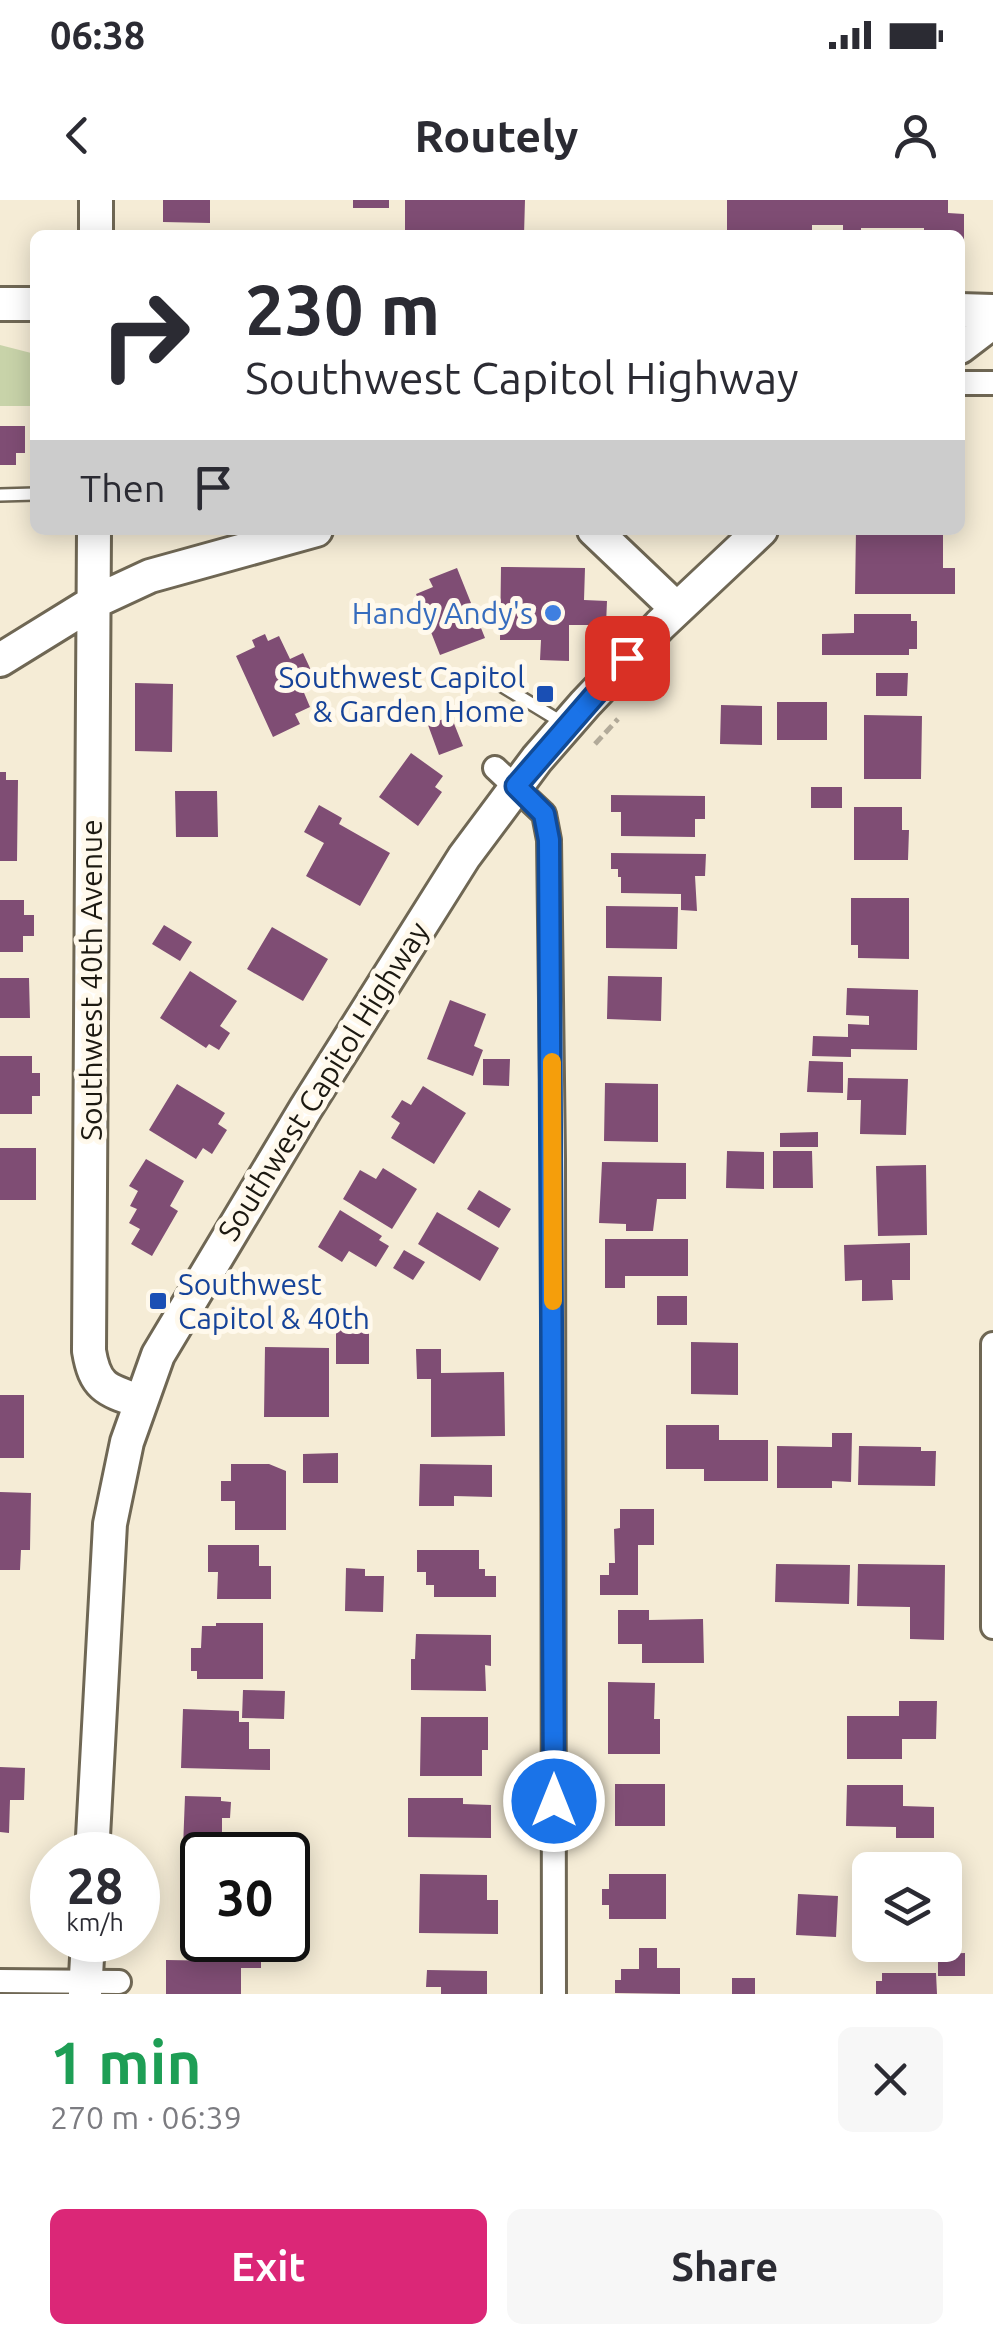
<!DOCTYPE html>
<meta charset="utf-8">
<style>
body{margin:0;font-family:Ubuntu,sans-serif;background:#f7f7f7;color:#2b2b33;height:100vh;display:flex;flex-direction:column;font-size:38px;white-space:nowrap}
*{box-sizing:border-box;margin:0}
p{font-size:32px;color:#7c7c81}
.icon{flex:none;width:55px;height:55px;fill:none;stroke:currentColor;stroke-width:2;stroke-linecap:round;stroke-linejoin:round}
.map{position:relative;height:1794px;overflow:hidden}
.drawer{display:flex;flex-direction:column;background:#fff;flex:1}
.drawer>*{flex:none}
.hud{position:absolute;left:30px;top:30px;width:935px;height:305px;border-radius:15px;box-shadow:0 5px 25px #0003;background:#fff;color:#2b2b33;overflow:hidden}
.fabs{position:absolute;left:852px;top:1652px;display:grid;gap:20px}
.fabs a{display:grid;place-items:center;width:110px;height:110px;border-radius:15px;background:#fff;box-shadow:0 5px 25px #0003;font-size:50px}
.speed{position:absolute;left:30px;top:1632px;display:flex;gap:20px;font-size:50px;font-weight:700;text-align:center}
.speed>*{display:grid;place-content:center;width:130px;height:130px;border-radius:50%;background:#fff;box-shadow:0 5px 25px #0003;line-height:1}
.speed small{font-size:25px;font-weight:400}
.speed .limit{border:5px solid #111;border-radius:15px;background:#fff;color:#111}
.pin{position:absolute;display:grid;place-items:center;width:85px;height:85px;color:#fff;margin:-42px;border-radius:20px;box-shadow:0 5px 15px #0006}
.me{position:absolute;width:110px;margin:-55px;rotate:0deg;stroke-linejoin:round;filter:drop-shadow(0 0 8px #0008)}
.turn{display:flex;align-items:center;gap:35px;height:210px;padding:0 50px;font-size:45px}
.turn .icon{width:130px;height:130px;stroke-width:2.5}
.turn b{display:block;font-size:70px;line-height:85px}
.then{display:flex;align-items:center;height:95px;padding:0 50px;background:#0003;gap:20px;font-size:38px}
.round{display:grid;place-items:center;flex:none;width:105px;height:105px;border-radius:15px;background:#f7f7f7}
.summary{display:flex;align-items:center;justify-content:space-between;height:170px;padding:0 50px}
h1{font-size:60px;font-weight:700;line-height:75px;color:#1e9e55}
.primary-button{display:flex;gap:20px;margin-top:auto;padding:20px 50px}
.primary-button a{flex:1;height:115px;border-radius:15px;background:#db2777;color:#fff;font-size:40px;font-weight:700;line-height:115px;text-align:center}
.primary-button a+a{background:#f7f7f7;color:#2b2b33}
.status{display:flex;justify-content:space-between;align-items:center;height:70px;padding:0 50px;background:#fff;direction:ltr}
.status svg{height:28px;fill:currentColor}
header{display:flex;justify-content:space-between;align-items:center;height:130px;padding:0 50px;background:#fff;font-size:45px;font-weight:700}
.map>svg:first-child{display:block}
.green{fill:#c8d3a9}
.building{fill:#7f4d74}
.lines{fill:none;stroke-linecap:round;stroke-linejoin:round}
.lane-casing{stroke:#6f6754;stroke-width:16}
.street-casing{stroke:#6f6754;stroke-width:28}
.secondary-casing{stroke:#6f6754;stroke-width:38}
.path{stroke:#b2aa99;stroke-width:5;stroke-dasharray:10 5;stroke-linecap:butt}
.lane{stroke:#fff;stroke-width:11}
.street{stroke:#fff;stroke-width:22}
.secondary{stroke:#fff;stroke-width:32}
.route-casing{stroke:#114b97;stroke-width:25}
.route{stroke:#1a73e8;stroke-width:18}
.slow{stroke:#f59e0b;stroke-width:18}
.shop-dot{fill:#3f7fe0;stroke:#fff9ec;stroke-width:4}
.transit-dot{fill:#1a4fb4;stroke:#fff9ec;stroke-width:4}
.labels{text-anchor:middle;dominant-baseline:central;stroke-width:10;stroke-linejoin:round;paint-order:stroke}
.shop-label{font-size:30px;fill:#366cbe;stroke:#fff9ec;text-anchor:end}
.transit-label{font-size:30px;fill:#164399;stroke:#fff9ec;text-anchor:end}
.street-label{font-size:30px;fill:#1c1911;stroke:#fff9ec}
</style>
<div class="status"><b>06:38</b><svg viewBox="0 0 49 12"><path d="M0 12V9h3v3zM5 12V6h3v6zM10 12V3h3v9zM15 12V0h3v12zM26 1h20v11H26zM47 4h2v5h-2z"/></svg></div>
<header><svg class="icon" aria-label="back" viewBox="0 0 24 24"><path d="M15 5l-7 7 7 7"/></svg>Routely<svg class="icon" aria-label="person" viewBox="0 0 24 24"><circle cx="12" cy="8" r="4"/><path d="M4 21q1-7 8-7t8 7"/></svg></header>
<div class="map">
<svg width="993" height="1794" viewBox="0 0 993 1794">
<rect width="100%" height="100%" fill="#f5ecd6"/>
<path class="green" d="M0 145 35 154V206H0Z"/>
<path class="building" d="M163 0H210V23L163 22Z
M353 0H389V8H353Z
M405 0H525L524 35H405Z
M727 0H948V13L964 14V41H960V35H924V28H861V35H843V25H812V32H727Z
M0 226H25V253H16V265H0Z
M856 330H943V368H955V394H855Z
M501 367 585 368 584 400 607 401 606 425H569V461L540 460 541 440H500Z
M457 368 485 438 440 455 416 394 433 387 429 379Z
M854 414H911V421H917V449H909V455H822V434L854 433Z
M265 434 268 441 279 436 290 459 303 453 316 481 302 488 310 507 295 514 300 524 273 537 236 456 255 447 252 440Z
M876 473H908L907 496H876Z
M135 483 173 484 172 552 135 551Z
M777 502H827V540H777Z
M721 505 762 506V545L720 544Z
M864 515 922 516 921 579H864Z
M451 516 463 546 439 555 428 525Z
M411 553 443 576 435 587 442 592 418 626 379 597Z
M0 572H6V580H18L17 661H0Z
M811 587H842V608H811Z
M175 591H217L218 637H176Z
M611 595 705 596V619H695V637L621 636V612H611Z
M319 605 342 618 339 624 390 653 360 706 306 676 324 643 304 632Z
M854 607H902V630H909L908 660H854Z
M611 653 706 654 705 676H695L697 711 681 710V694L621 693V677H618V669H611Z
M851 698H909V759L858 758V745H851Z
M0 700H24V715H34V736H23V752H0Z
M606 706 678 707 677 749 606 748Z
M164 725 192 742 180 761 152 744Z
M272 727 328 759 303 801 247 769Z
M190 771 237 801 220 826 230 833 219 850 209 844 206 848 160 818Z
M608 776 662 777 661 821 607 819Z
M0 778H29L30 818H0Z
M847 788 918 790 917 850 851 849V857L812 856 813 836 848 837V824L869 825V816L846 815Z
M450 800 486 814 474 846 483 850 473 876 427 859Z
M0 856H32V873H40V896H32V914H0Z
M483 859H510L509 886 483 885Z
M809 861 843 862V893L807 892Z
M848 878 908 879 906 935 860 934 861 900H847Z
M605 883 658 884V942L604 941Z
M177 884 225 913 218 924 227 930 212 954 203 948 196 959 149 930Z
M423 886 466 913 434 964 391 938 400 923 391 917 402 900 411 905Z
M818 932V947H780V933Z
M0 948H36V1000H0Z
M727 951 764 952V989L726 988Z
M773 951H812L813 988H773Z
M146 959 184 981 170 1006 178 1011 152 1056 131 1044 140 1029 129 1023 137 1009 130 1006 138 991 129 986Z
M602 962 686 963V999H657L653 1031H626V1024L599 1023Z
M926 965 927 1035 878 1036 876 966Z
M383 968 417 989 392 1029 343 999 360 970 376 979Z
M479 990 511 1009 499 1028 467 1009Z
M340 1010 382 1036 379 1040 389 1046 376 1067 349 1051 342 1062 318 1047Z
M437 1012 499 1048 480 1081 418 1044Z
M605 1039H688V1076H625V1088H605Z
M910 1043V1080H892L893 1100 862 1101V1080L845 1081 844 1045Z
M404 1050 425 1062 413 1080 393 1068Z
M657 1096H687V1125H657Z
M336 1126 369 1127V1164H336Z
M691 1142 738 1143V1195L691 1194Z
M265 1147 329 1148V1217H264Z
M416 1149H441V1173L504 1172 505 1236 431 1237V1179H417Z
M0 1195H24V1258H0Z
M666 1225H719V1240H768V1281H704V1269H666Z
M832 1233H852L851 1282 832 1281V1288H777V1246L832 1247Z
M859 1246 921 1247V1251H936L935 1286 858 1285Z
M338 1253V1283H303V1254Z
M231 1264H269L286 1271V1330H235V1301H221V1281H231Z
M420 1264 492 1265V1297L454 1296V1306H419Z
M0 1292 31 1293 30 1350H21L20 1370H0Z
M620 1309H654V1345H638V1395H600V1375H609V1363H615L614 1329 620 1328Z
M208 1345H259V1366H271V1399H217L218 1372H208Z
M417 1350H479V1369H485V1376H496V1397H434V1385H426V1372H417Z
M776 1364 850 1365 849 1404 775 1402Z
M858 1364 945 1365 944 1440 910 1439V1407L857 1406Z
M346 1368 365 1369V1376H384L383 1412 345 1411Z
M618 1410H649V1420L703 1419 704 1463H642V1444H618Z
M216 1423H263V1479H197V1471H191V1448H201L202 1426H216Z
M416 1434 491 1435V1466L485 1465 486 1491 411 1490V1459H415Z
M608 1482 655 1483 654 1519H660V1554H608Z
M243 1490 285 1491 284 1519 242 1518Z
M899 1501H937L936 1539H902V1559H847V1516H899Z
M183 1509 239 1511V1522H249V1549H270V1570L181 1568Z
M421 1517H488V1550H482V1576H420Z
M0 1567 25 1568 24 1600H10L9 1633 0 1632Z
M615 1584H665V1626H615Z
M847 1585H903V1606L934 1607V1638H896V1627L846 1626Z
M185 1596 221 1597V1601L231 1602 230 1618H222V1649L183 1648Z
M408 1598H463V1604L491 1605V1638L408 1637Z
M193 1670H202V1730L183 1729 184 1678H192Z
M420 1674 487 1675V1700H498V1734L419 1733Z
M609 1674H666V1719H609V1705H602V1689H609Z
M798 1694 838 1696 836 1737 796 1735Z
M229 1740H261V1768H241V1794H166V1760L229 1761Z
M639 1748H657V1768H680V1794L615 1793V1780H621V1769H639Z
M965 1753V1776H938V1754Z
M427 1770 487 1771V1794H441V1787H426Z
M882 1773H936L937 1794H876V1781H882Z
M732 1778H755V1794H732Z"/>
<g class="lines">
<g class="lane-casing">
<path id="lane" d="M0 295 35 294
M499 484 563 523"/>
</g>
<g class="street-casing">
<path id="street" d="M960 183H993
M495 568 544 614 549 640 553 959 554 1794
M993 1144V1427
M0 1781 119 1782"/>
</g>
<g class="secondary-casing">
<path id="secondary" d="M96 0V35
M0 104H35
M960 110 993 111
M960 147 993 122
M94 330 89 1151C95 1187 106 1190 139 1201
M594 330 677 409
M0 460 94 402 150 376 316 330
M92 1655 110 1324 127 1242 158 1155 306 908 464 657 537 559 585 504 660 425 761 330
M85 1794 88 1740"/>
</g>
<path class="path" d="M595 544 618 519"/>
<use href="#lane" class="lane"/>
<use href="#street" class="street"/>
<use href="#secondary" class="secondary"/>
</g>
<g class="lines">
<g class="route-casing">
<path id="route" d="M554 1601 549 640 544 614 516 586 627 458"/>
</g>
<use href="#route" class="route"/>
<path class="slow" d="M552 862 553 1101"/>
</g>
<circle class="shop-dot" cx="553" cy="413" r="10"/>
<g class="transit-dot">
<rect x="535" y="484" width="20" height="20" rx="5"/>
<rect x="148" y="1091" width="20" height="20" rx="5"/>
</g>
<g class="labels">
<g class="shop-label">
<text x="533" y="413">Handy Andy's</text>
</g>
<g class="transit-label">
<text x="525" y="477">Southwest Capitol<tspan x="525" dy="34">&amp; Garden Home</tspan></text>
<text x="178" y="1084" text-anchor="start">Southwest<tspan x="178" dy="34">Capitol &amp; 40th</tspan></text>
</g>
<g class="street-label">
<text transform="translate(91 780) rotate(-90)">Southwest 40th Avenue</text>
<text transform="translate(323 881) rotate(-58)">Southwest Capitol Highway</text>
</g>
</g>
</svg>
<div class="fabs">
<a><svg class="icon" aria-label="layers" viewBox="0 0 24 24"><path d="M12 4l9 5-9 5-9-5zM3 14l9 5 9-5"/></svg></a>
</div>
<div class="speed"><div>28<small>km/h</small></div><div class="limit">30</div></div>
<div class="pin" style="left:627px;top:458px;background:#d93025"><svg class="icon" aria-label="arrive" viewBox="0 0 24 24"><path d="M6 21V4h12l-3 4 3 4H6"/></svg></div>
<svg class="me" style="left:554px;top:1601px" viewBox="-20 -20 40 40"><circle r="17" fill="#1a73e8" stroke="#fff" stroke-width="3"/><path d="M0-11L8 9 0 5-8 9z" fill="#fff"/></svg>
<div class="hud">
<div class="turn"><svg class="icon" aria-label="right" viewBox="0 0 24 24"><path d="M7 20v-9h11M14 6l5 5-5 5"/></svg><div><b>230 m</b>Southwest Capitol Highway</div></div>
<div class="then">Then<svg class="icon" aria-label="arrive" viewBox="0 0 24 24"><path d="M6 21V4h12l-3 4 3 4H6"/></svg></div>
</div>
</div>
<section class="drawer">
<div class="summary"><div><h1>1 min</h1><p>270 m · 06:39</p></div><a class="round"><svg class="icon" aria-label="close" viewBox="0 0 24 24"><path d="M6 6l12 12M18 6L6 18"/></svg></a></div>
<div class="primary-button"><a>Exit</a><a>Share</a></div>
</section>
